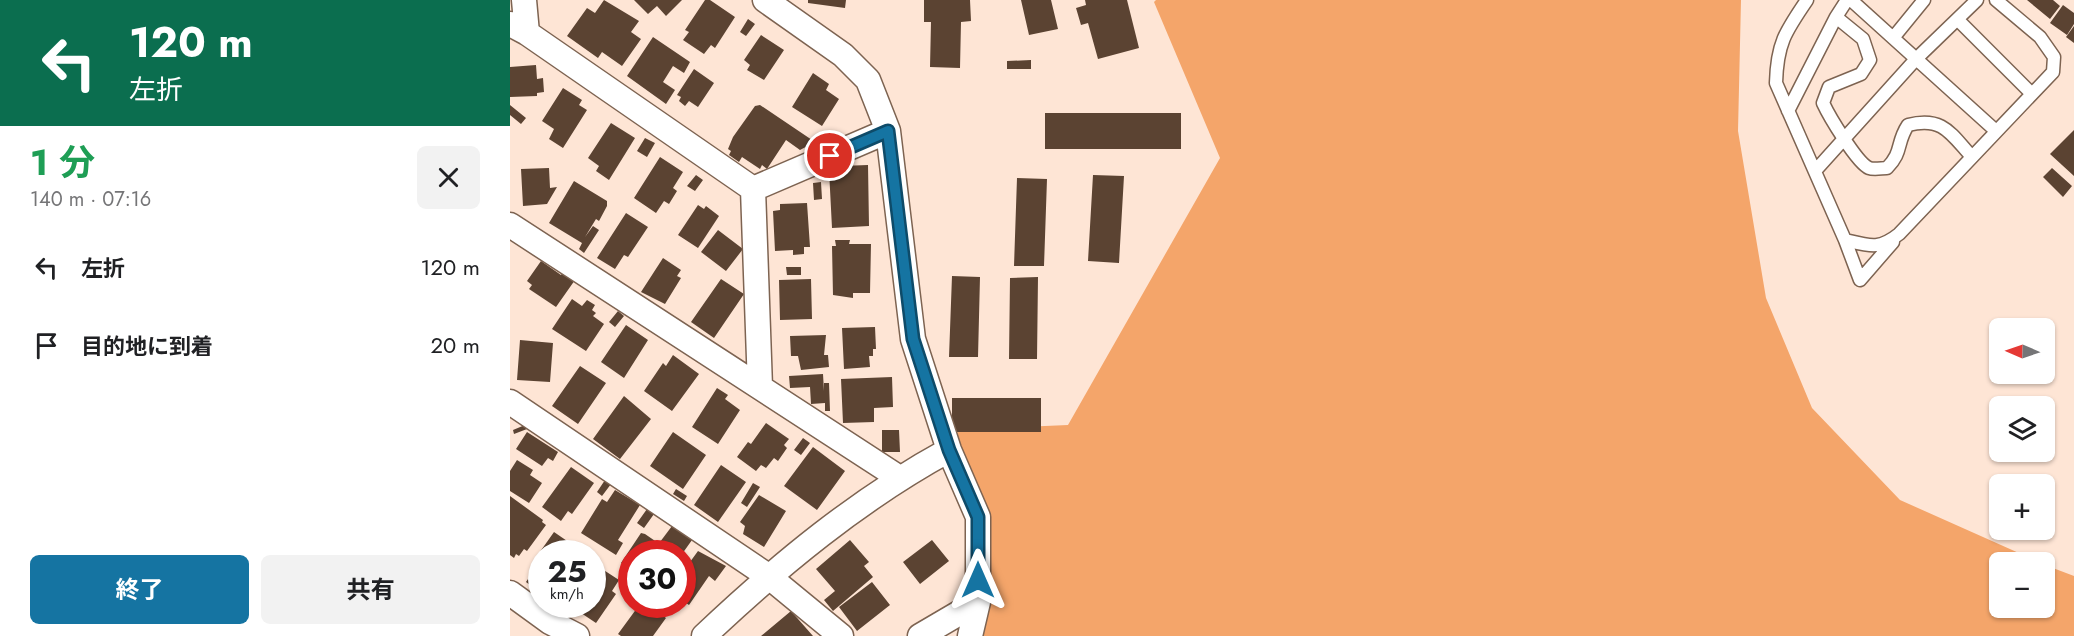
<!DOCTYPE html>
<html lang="ja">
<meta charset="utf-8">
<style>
body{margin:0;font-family:Jost,"Noto Sans JP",sans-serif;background:#f2f2f2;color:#202124;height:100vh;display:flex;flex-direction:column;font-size:22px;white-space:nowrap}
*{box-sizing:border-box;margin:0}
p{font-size:20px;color:#757577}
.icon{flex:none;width:33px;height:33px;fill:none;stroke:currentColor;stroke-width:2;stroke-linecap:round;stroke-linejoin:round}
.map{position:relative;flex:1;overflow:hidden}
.panel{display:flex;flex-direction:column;background:#fff;width:510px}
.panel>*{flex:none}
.top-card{background:#0b6e4f;color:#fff;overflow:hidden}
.needle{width:39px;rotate:272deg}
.controls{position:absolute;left:1479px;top:318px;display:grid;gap:12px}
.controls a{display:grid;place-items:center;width:66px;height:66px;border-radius:9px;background:#fff;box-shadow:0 2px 4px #0004;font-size:30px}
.speed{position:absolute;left:18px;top:540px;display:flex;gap:12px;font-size:30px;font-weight:700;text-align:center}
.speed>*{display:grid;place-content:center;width:78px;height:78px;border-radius:50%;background:#fff;box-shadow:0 2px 4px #0004;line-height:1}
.speed small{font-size:15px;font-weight:400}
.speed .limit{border:9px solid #d22;background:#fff;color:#111}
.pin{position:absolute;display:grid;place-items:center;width:51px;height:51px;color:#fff;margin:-26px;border:3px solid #fff;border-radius:50%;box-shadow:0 2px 6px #0007}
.me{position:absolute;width:66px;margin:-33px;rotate:0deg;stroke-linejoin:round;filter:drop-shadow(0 0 4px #0008)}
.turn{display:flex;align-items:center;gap:21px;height:126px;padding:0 30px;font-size:27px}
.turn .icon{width:78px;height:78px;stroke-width:2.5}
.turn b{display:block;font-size:42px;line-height:51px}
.round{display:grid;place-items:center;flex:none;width:63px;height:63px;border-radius:9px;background:#f2f2f2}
.summary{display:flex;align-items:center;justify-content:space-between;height:102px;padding:0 30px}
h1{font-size:36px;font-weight:700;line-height:45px;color:#1e9e55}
.primary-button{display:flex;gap:12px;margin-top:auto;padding:12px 30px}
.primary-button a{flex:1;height:69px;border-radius:9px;background:#1574a2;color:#fff;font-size:24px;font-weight:700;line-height:69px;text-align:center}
.primary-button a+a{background:#f2f2f2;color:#202124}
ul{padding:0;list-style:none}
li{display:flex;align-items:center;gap:18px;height:78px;padding:0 30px}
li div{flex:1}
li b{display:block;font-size:22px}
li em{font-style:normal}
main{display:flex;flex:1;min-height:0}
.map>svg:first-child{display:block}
.forest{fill:#f4a56a}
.building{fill:#5b4332}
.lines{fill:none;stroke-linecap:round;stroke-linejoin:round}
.lane-casing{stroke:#7d6351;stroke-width:15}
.street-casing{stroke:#7d6351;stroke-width:27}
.lane{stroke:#fff;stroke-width:12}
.street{stroke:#fff;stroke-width:24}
.route-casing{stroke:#0e4b69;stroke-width:15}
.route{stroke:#1574a2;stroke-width:10}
</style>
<main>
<section class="panel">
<div class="top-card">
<div class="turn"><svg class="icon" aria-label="left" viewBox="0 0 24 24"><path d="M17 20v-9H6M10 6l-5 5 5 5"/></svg><div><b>120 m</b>左折</div></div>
</div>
<div class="summary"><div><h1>1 分</h1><p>140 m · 07:16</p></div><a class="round"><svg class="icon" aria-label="close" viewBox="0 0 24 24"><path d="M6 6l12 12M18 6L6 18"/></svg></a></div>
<ul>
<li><svg class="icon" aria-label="left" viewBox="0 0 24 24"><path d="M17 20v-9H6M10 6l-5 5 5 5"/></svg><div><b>左折</b></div><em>120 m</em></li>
<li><svg class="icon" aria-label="arrive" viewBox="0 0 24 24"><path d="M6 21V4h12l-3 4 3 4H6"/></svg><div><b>目的地に到着</b></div><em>20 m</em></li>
</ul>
<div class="primary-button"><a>終了</a><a>共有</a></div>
</section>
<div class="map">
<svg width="1564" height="636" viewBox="0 0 1564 636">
<rect width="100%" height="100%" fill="#fee5d5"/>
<path class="forest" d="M646 0H1231L1228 131 1256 298 1302 408 1390 500 1529 562H1490V608H1534L1535 565 1564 576V636H450L476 620 447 430 558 425 710 158 644 2Z"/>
<path class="building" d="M94 0 129 21 121 32 131 39 112 66 92 52 88 58 57 36 77 8 85 13Z
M124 0H172L156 16 147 6 138 14Z
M195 0H200L225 17 205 48 201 45 194 54 173 40 179 32 175 30Z
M298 0H336L335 8 298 3Z
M414 0H460L461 21 451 22 450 68 420 67 421 22H414Z
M511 0H541L548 29 519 35Z
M575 0H617L629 48 588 59 578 23 571 25 566 8 576 5Z
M1517 0H1543L1550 6 1540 19Z
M1553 5 1564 13V24L1557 35 1540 23Z
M238 19 245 24 236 36 230 32Z
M1564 26V43L1556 37Z
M251 35 274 50 254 80 237 70 240 65 234 60Z
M143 37 180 62 174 73 163 66 153 82 165 90 156 104 117 76Z
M521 60V69H497V61Z
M26 65 27 79 33 78 34 92 27 93V96L0 97V67Z
M184 69 204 83 188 107 179 101 175 106 169 101 171 97 167 95Z
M303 73 319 84 316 90 329 99 312 126 282 107Z
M53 88 72 100 69 105 77 110 53 148 39 139 44 129 32 121Z
M0 105 16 118 11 124 0 115Z
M250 105 305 142 290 150 276 140 257 169 252 165 250 169 232 157 229 162 219 155 221 151 218 149 223 137 245 106Z
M535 113H671V149H535Z
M101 123 125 138 99 180 86 171 89 166 78 158Z
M1564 130V176L1540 154Z
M135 138 145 143 137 157 127 151Z
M150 157 173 172 163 188 167 191 159 204 154 201 146 213 124 198Z
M358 165 359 226 322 228 319 170 331 166Z
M39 168 40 188 47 187 37 204 13 206 11 169Z
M1542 168 1562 186 1553 197 1533 177Z
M186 175 193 180 185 191 177 186Z
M583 175 614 176 609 263 578 261Z
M507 178 537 179 534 266H504Z
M64 181 97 201V206L89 221 86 219 75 237 83 226 89 230 74 253 69 249 72 243 39 223Z
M311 182 312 199 304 200 303 183Z
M297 203 300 247H294V254L283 255V250L265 251 263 211 270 210V204Z
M188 205 194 209 196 206 209 216 188 248 168 235Z
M116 213 138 227 118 257 114 255 105 269 87 258Z
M208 230 233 249 216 271 191 252Z
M325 240H340L339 244H361L360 293H343V298L323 295 322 246H326Z
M153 258 171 270 167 276 171 278 155 304 131 292Z
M31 261 51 275 53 272 65 280 46 307 19 289 22 285 17 281Z
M276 267H291V275H277Z
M442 276 470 277 468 357H439Z
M528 277 527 359H499L500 278Z
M211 279 234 294 204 338 181 322Z
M301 279 302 319 270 320 269 280Z
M62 299 72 306 77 300 85 305 82 310 86 313 83 316 94 324 76 351 42 329Z
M108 311 114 316 105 327 99 322Z
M116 325 138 340 114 378 91 362Z
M365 327 366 349H363V356H359L360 367 334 369 332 328Z
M316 335 314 355H318L319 367 291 370 288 356H281L280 336Z
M10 340 43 343 40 382 7 380Z
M163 355 189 374 162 411 134 391 153 363 156 366Z
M70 366 96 383 68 424 42 406Z
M313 374 314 391V383H319L320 411H315V403L301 404 300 387 280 388 279 376Z
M382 377 383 407 364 408V422L333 423 331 379Z
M207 388 218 395 215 399 230 410 208 444 182 427Z
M114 396 141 419 110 459 83 439Z
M442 398H531V432H442Z
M256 423 279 439 274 445 277 448 268 461 264 458 256 468 251 465 246 471 227 457 238 442 241 444Z
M15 425 17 429 4 434 3 430Z
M372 430H389L390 452H372Z
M17 432 48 452 43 461 38 458 32 466 6 449Z
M163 432 196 455 173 489 140 466Z
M293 438 300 443 291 455 284 450Z
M303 447 335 471 307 510 274 486Z
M7 460 23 470 20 475 32 483 19 503 0 491V471Z
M211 465 236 482 208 522 184 505Z
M61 467 84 483 62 514 58 511 51 521 32 507Z
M95 480 101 484 92 496 87 492Z
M243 483 250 487 237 507 231 503Z
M166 489 177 496 174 501 163 494Z
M105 490 130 505 108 540 113 543 106 555 71 533 92 499 97 502Z
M249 495 276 511 254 547 233 534 235 526 230 522Z
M0 496 33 520 32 522 36 525 17 551 14 549 9 556 6 554 4 558 0 555Z
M137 509 144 514 134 528 127 523Z
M162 526 182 540 172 554H167L150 542Z
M44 532 76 554H32V559L27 556Z
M131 533 135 534 164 554H122V570L111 563Z
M340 540 359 562 354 566 363 577 323 611 314 600 325 591 306 569Z
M422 540 439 561 410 584 393 562Z
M188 551 216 566 205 581 199 576 179 605 172 600V573Z
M26 567 32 572V587L28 591 16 582Z
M89 567 109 580 102 591 106 594 86 623 62 607 82 604V577Z
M362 582 380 605 347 631 329 607Z
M130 604H138L156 618 143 636H111L108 634Z
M281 611 303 636H251Z"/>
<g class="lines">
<g class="lane-casing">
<path id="lane" d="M1297 0C1275 32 1267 44 1266 83L1335 240C1360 246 1369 250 1389 234L1543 72 1544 57 1530 37 1486 0
M1337 0 1326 17 1353 39 1360 60 1351 74 1319 87 1313 103C1319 116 1347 163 1359 168 1364 170 1372 168 1377 168 1393 152 1386 143 1398 125 1433 116 1441 134 1462 157
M1341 0 1486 131
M1448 20 1522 94
M1383 38 1414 0
M1278 111 1326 17
M1305 171 1406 59 1467 0
M1335 240 1350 280 1383 242"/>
</g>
<g class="street-casing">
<path id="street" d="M14 0 17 33
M255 0 333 55 358 80 378 131 403 339 439 450 468 517V602L460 636
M0 24 17 33 243 189 378 131
M243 189 250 387
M0 225 388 477
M0 402 258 576 331 636
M0 593 40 622 67 636
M194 636C269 565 349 499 439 450
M410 636 468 602"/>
</g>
<use href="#lane" class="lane"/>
<use href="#street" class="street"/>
</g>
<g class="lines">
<g class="route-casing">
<path id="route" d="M320 156 378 131 403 339 439 450 468 517V580"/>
</g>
<use href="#route" class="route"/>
</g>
</svg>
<div class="controls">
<a><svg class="needle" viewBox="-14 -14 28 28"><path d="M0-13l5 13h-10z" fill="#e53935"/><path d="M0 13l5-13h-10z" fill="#757577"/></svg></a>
<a><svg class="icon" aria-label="layers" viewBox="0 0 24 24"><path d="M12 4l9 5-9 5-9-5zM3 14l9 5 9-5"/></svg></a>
<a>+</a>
<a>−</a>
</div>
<div class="speed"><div>25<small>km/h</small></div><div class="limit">30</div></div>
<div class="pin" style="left:320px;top:156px;background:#d93025"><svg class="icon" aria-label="arrive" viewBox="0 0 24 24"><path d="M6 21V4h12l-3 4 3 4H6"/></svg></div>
<svg class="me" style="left:468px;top:580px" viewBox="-20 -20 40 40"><path d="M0-17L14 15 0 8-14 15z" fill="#1574a2" stroke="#fff" stroke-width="4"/></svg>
</div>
</main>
